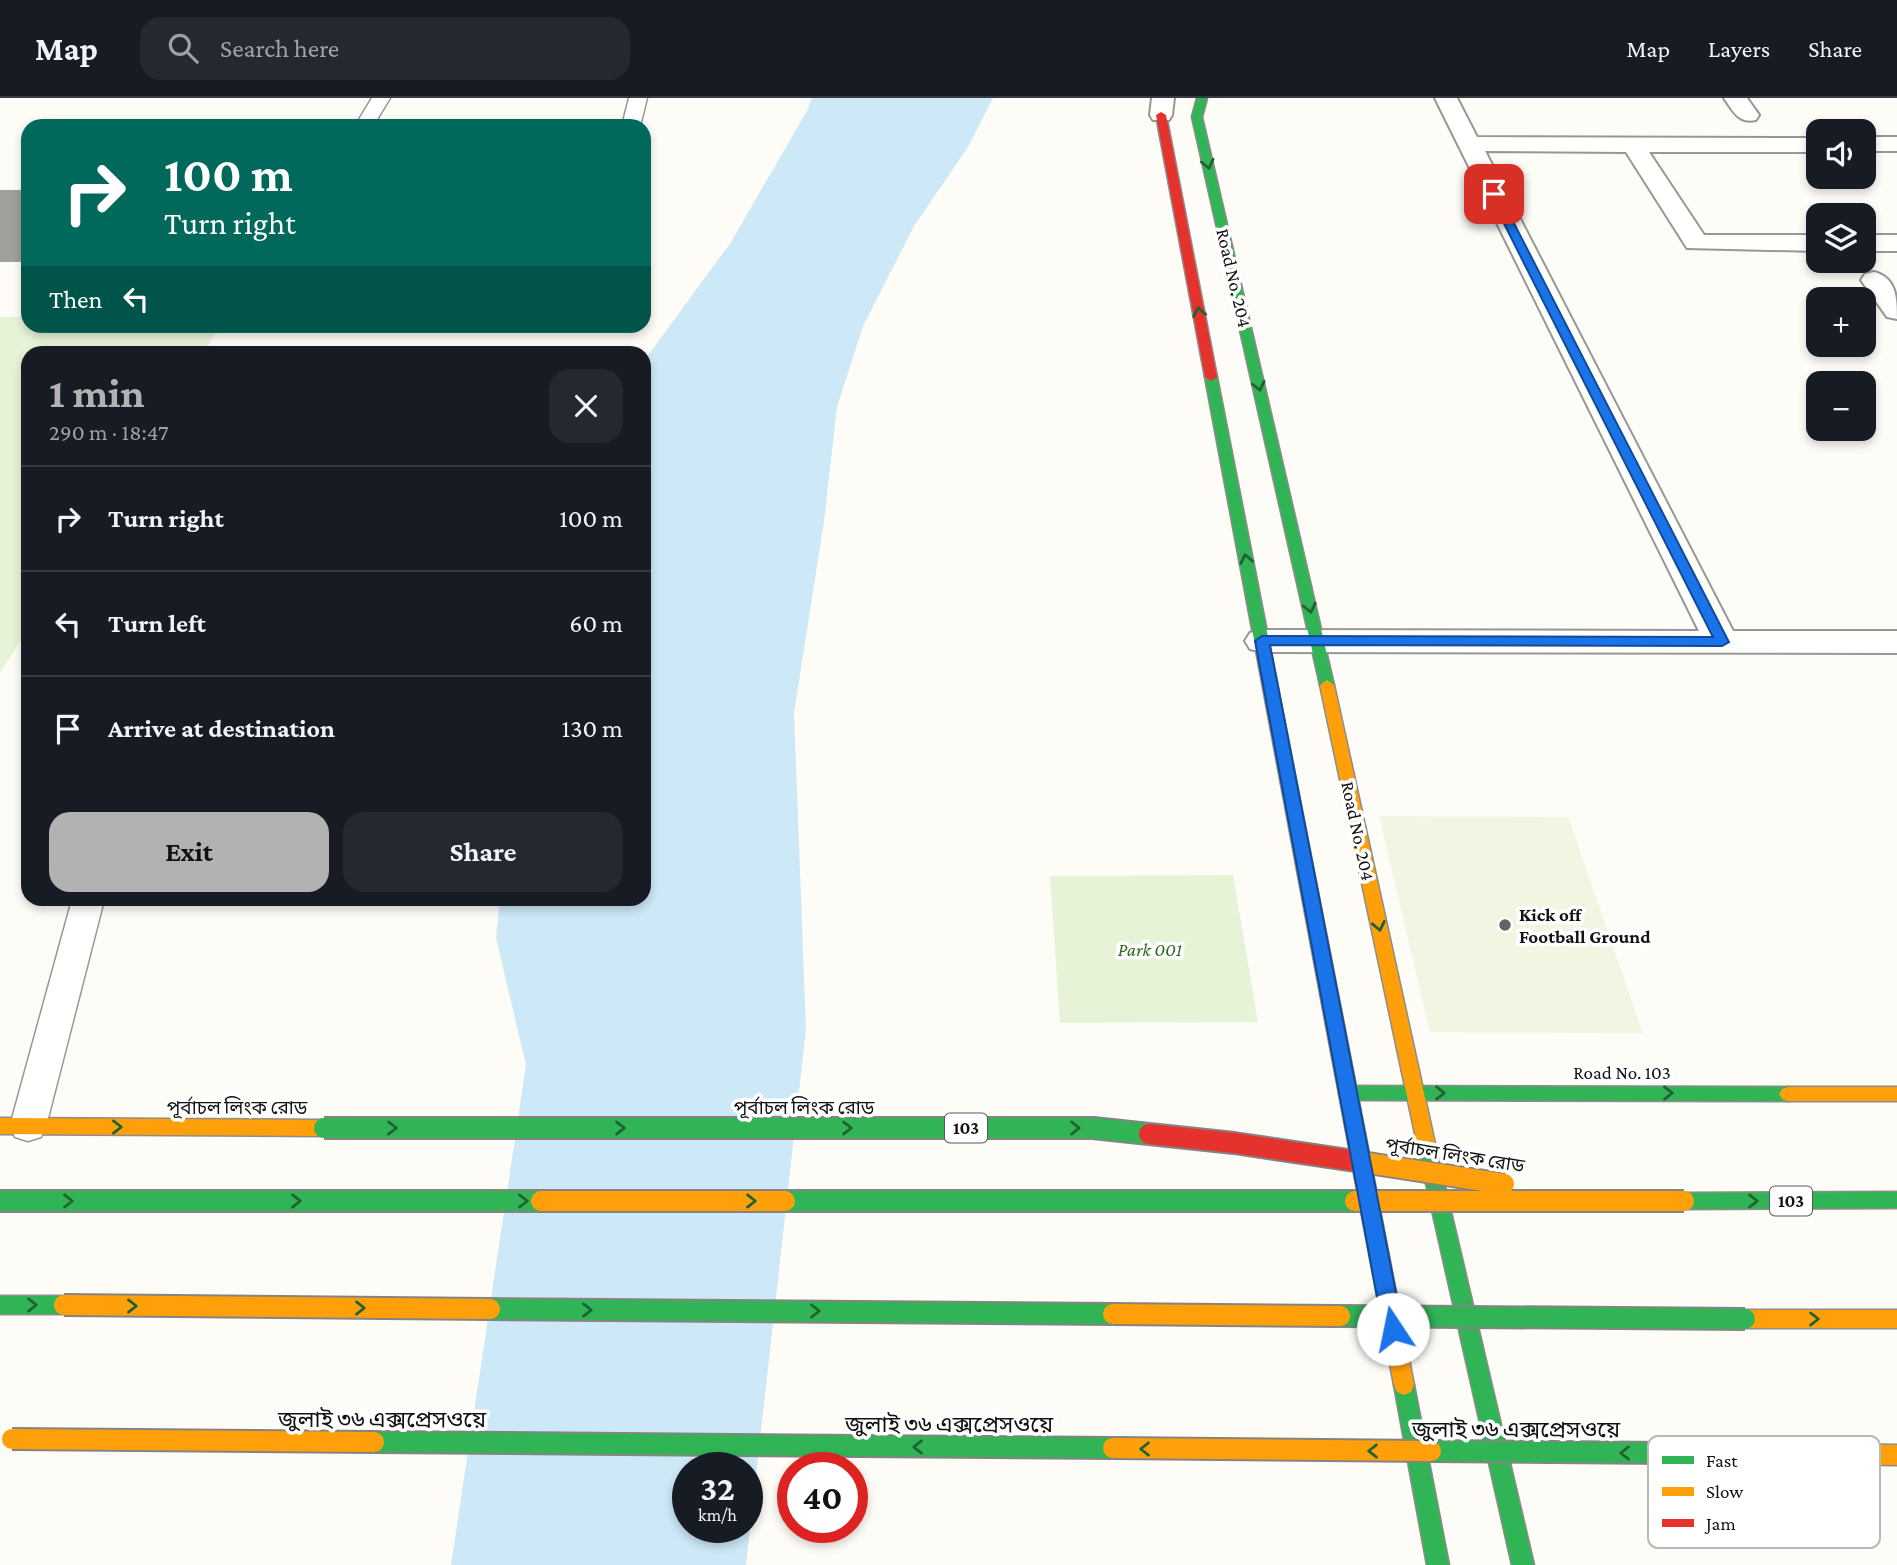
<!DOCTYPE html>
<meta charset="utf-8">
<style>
body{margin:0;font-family:"Crimson Pro","Noto Sans Bengali",serif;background:#242831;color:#f1f3f6;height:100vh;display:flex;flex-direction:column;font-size:26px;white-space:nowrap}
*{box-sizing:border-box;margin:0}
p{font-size:23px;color:#9ea1a6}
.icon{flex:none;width:38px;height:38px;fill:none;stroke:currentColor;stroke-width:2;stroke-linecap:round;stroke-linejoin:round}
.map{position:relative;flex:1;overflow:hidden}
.details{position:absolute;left:21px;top:248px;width:630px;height:560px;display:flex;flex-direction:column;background:#171b24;border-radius:21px;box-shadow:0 4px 10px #0003}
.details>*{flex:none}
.guide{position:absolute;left:21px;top:21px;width:630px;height:214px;border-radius:21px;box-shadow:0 4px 10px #0003;background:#00695c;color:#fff;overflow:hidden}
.tools{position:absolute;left:1806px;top:21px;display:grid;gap:14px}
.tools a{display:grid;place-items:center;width:70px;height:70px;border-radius:14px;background:#171b24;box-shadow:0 4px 10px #0003;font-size:35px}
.speed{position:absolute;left:672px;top:1354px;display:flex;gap:14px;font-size:35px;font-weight:700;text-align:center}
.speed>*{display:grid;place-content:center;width:91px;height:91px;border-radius:50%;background:#171b24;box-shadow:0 4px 10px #0003;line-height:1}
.speed small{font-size:18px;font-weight:400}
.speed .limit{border:10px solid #d22;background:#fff;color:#111}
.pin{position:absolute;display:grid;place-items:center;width:60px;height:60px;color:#fff;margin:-30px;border-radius:14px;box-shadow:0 4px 10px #0006}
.me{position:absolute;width:77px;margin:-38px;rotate:349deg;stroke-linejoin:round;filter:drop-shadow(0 0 5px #0008)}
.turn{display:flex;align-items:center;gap:24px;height:147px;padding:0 28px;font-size:32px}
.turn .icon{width:91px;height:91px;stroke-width:2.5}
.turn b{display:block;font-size:49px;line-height:60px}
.then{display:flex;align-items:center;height:66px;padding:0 28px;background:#0003;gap:14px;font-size:26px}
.round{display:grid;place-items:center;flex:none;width:74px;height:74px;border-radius:21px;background:#242831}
.head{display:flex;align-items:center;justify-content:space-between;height:119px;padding:0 28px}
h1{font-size:42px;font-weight:700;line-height:52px;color:#b2b2b3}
.action{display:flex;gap:14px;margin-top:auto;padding:14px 28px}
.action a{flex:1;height:80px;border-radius:21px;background:#b2b2b3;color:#111;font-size:28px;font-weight:700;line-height:80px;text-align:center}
.action a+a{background:#242831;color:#f1f3f6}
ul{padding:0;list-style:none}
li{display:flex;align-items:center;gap:21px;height:105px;padding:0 28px;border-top:2px solid #363941}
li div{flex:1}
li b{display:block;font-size:26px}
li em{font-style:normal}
header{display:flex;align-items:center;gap:42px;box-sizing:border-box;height:98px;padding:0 35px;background:#171b24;border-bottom:2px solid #363941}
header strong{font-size:33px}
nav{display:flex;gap:38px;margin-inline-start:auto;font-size:24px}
.search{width:490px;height:63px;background:#242831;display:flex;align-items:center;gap:18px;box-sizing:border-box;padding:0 24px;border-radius:21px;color:#9ea1a6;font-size:26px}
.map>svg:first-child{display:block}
.green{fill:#e7f3d7}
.pitch{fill:#f0f6e1}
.water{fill:#cde8f7;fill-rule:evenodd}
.building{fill:#a19f9c}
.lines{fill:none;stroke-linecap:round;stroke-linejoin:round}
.lane-casing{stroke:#979795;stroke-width:3}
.street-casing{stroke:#979795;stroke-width:4}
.fast-casing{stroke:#8e8d8b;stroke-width:3}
.slow-casing{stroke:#8e8d8b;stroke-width:3}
.jam-casing{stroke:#8e8d8b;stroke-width:3}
.lane{fill:#fffffe;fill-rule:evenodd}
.street{fill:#fffffe;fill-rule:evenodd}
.fast{fill:#30b455;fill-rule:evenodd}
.slow{fill:#ff9f0a;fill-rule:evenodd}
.jam{fill:#e5322d;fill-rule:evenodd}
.fast-bridge-casing{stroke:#858482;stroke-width:24;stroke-linecap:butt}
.slow-bridge-casing{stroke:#858482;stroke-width:24;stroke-linecap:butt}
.jam-bridge-casing{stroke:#858482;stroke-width:24;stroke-linecap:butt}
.fast-bridge{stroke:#30b455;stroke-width:20}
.slow-bridge{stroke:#ff9f0a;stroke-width:20}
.jam-bridge{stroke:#e5322d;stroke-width:20}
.oneway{stroke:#206233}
.route{fill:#1a73e8;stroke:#114b97;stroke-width:2}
.poi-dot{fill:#646362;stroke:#fff;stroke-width:2.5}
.labels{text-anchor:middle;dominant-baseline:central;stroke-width:7;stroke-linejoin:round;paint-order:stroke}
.shield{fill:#fff;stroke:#585858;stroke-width:2}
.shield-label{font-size:18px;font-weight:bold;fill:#111}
.street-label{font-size:19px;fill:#111;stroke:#fff}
.poi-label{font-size:19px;font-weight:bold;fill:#111;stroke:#fff;text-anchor:start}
.park-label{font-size:19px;font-style:italic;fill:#2f6b1f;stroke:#fff}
.near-street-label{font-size:23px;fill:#111;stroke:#fff}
.key{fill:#fff;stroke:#b8b8b8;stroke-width:2}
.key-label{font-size:19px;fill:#111}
</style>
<header>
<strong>Map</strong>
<div class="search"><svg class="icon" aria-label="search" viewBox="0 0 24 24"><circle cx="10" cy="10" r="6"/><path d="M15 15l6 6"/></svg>Search here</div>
<nav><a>Map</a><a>Layers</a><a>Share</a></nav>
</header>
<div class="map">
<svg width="1897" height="1467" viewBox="0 0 1897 1467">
<rect width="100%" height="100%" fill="#fdfcf7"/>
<path class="green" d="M0 219H28V228H220L203 255 28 256V531L0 575Z
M1233 777 1258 924 1060 925 1050 778Z"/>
<path class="pitch" d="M1379 718 1568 719 1643 935 1430 934Z"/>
<path class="water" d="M812 0H993L968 49 914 128 863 228 837 309 824 423 794 615 806 931 746 1467H451L526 967 496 840 500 802H644V263L731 144 807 13ZM688 1370H747V1430H688Z"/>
<path class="building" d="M0 92H28V164H0Z"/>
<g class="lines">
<g class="lane-casing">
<path id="lane" d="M372 0H390L373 28H355Z
M629 0H647L640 28H622Z
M72 802H104L46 1028 41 1039 28 1043 15 1039 10 1028Z"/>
</g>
<g class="street-casing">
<path id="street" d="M1152 0H1174L1172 17 1169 22H1153L1150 17Z
M1435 0H1457L1477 39 1818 40V54H1649L1704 137H1818V153L1687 150 1626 54 1485 53 1733 533H1897V555L1262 554 1250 551 1245 543 1250 535 1262 532 1699 533Z
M1724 0H1747L1759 17 1756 22C1739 26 1733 13 1724 0Z
M1864 39H1897V53H1864Z
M1864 137H1897V153H1864Z
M1874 174C1897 180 1897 201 1897 221L1887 219 1861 182 1865 176Z"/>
</g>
<g class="fast-casing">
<path id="fast" d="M1197 0H1207L1202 19 1334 587 1327 592 1320 587 1192 19Z
M1211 275 1217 279 1344 927 1341 932 1335 934 1329 932 1326 927 1205 279Z
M1348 988 1788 989 1794 991 1797 996 1794 1001 1788 1003 1348 1002 1342 1000 1339 995 1342 990Z
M1427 1042 1434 1044 1436 1050 1534 1467H1512L1418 1050 1420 1044Z
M1897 1094V1110L1684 1111 1677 1109 1674 1103 1677 1097 1684 1095Z
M0 1198H64L71 1201 74 1207 71 1213 64 1216H0Z
M1404 1277 1411 1280 1414 1287 1449 1467H1427L1394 1287 1397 1280Z"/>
</g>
<g class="slow-casing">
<path id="slow" d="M1327 582 1334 587 1436 1050 1434 1056 1427 1058 1420 1056 1418 1050 1320 587Z
M1335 920 1341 922 1344 927 1414 1287 1411 1294 1404 1297 1397 1294 1394 1287 1326 927 1329 922Z
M1788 989H1897V1003H1788L1782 1001 1779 996 1782 991Z
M0 1020 324 1022 331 1025 333 1030 331 1035 324 1038 0 1036Z
M1745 1212H1897V1230H1745L1738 1228 1735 1221 1738 1214Z
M1791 1346 1897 1347V1367L1791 1366 1783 1363 1780 1356 1783 1349Z"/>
</g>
<g class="jam-casing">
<path id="jam" d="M1161 14 1166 17 1217 279 1211 283 1205 279 1156 17Z"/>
</g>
<use href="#lane" class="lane"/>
<use href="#street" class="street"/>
<use href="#fast" class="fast"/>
<use href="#slow" class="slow"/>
<use href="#jam" class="jam"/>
<g class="fast-bridge-casing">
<path id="fast-bridge" d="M324 1030H1093L1149 1036
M0 1103H541
M785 1103H1355
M490 1211 1113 1216
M1340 1218 1745 1221
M374 1344 1113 1350
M1431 1353 1791 1356"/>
</g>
<g class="slow-bridge-casing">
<path id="slow-bridge" d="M1355 1063 1504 1086
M541 1103H785
M1355 1103H1684
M64 1207 490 1211
M1113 1216 1340 1218
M12 1341 374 1344
M1113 1350 1431 1353"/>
</g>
<g class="jam-bridge-casing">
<path id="jam-bridge" d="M1149 1036 1234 1045 1355 1063"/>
</g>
<use href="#fast-bridge" class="fast-bridge"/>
<use href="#slow-bridge" class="slow-bridge"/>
<use href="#jam-bridge" class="jam-bridge"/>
</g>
<defs><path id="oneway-chevron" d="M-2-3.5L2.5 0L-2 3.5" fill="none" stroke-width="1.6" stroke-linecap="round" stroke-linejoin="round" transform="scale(1.75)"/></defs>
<g class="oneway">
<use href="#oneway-chevron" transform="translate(1208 66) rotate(77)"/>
<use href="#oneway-chevron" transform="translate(1199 214) rotate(-101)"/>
<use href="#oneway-chevron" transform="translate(1259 288) rotate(77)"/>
<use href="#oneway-chevron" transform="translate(1246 461) rotate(-101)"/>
<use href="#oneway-chevron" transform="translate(1310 510) rotate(77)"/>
<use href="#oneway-chevron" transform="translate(1379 828) rotate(78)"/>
<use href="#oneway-chevron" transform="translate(1440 995)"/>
<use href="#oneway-chevron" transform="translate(1668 995)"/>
<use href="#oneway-chevron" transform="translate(117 1029)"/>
<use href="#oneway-chevron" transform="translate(392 1030)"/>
<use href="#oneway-chevron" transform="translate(620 1030)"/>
<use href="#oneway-chevron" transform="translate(847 1030)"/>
<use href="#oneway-chevron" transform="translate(1075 1030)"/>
<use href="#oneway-chevron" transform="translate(68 1103)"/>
<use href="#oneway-chevron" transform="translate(296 1103)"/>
<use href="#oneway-chevron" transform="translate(523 1103)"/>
<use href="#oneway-chevron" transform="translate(751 1103)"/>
<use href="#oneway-chevron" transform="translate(1753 1103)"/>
<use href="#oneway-chevron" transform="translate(32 1207)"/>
<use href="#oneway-chevron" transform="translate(132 1208)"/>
<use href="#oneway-chevron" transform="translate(360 1210)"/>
<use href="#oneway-chevron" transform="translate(587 1212)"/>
<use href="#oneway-chevron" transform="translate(815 1213)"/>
<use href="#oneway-chevron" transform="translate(1814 1221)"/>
<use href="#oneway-chevron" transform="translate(918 1349) rotate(-180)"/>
<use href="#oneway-chevron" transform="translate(1145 1351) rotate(-180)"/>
<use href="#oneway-chevron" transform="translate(1373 1353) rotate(-180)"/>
<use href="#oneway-chevron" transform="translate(1625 1355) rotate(-180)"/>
</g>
<path class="route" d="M1490 93 1499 96 1729 544 1722 548 1270 547 1403 1231 1400 1238 1393 1240 1386 1238 1383 1231 1255 543 1262 538 1713 539 1489 96Z"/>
<circle class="poi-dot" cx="1505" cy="827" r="7"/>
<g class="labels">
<g class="shield">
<rect x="945" y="1015.5" width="42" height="29" rx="5"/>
<rect x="1770" y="1088.5" width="42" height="29" rx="5"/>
</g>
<g class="shield-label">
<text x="966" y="1030">103</text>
<text x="1791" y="1103">103</text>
</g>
<g class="street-label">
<text transform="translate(1234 180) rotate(77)">Road No. 204</text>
<text transform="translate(1358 733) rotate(78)">Road No. 204</text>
<text x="1622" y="974">Road No. 103</text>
<text x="237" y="1009">পূর্বাচল লিংক রোড</text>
<text x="804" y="1009">পূর্বাচল লিংক রোড</text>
<text transform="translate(1455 1057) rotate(9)">পূর্বাচল লিংক রোড</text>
</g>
<g class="poi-label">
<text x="1519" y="816">Kick off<tspan x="1519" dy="22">Football Ground</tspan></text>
</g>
<g class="park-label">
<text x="1150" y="851">Park 001</text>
</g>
<g class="near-street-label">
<text x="382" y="1321">জুলাই ৩৬ এক্সপ্রেসওয়ে</text>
<text x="949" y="1326">জুলাই ৩৬ এক্সপ্রেসওয়ে</text>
<text x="1516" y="1331">জুলাই ৩৬ এক্সপ্রেসওয়ে</text>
</g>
</g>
<rect x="1648" y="1338" width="232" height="112" rx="10" class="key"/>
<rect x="1662" y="1358" width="32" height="8" fill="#30b455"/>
<rect x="1662" y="1389" width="32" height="9" fill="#ff9f0a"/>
<rect x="1662" y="1421" width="32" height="8" fill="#e5322d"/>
<g class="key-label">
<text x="1706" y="1369">Fast</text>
<text x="1706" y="1400">Slow</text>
<text x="1706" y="1432">Jam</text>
</g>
</svg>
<div class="tools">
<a><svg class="icon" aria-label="sound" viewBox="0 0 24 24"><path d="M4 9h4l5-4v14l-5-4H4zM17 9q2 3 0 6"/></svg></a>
<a><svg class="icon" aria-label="layers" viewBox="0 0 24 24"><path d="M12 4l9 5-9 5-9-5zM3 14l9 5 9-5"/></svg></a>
<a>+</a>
<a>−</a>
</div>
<div class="speed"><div>32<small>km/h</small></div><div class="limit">40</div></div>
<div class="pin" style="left:1494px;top:96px;background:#d93025"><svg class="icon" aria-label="arrive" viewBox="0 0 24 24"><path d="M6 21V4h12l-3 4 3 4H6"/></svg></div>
<svg class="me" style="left:1393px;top:1231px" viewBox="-20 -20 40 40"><circle r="19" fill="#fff"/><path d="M0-13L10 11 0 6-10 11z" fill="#1a73e8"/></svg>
<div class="guide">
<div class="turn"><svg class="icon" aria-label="right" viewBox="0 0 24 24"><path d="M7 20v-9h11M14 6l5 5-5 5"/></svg><div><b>100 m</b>Turn right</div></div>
<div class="then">Then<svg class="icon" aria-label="left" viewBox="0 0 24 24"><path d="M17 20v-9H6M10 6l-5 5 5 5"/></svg></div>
</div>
<section class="details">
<div class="head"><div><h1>1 min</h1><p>290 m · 18:47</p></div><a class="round"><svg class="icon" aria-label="close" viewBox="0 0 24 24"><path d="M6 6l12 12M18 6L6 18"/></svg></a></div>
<ul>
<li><svg class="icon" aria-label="right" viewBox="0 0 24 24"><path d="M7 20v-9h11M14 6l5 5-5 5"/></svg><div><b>Turn right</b></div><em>100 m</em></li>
<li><svg class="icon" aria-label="left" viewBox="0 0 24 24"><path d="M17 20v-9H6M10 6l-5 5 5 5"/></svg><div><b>Turn left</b></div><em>60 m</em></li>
<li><svg class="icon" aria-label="arrive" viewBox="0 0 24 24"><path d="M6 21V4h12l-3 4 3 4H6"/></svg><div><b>Arrive at destination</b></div><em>130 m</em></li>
</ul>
<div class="action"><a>Exit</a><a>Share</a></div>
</section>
</div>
